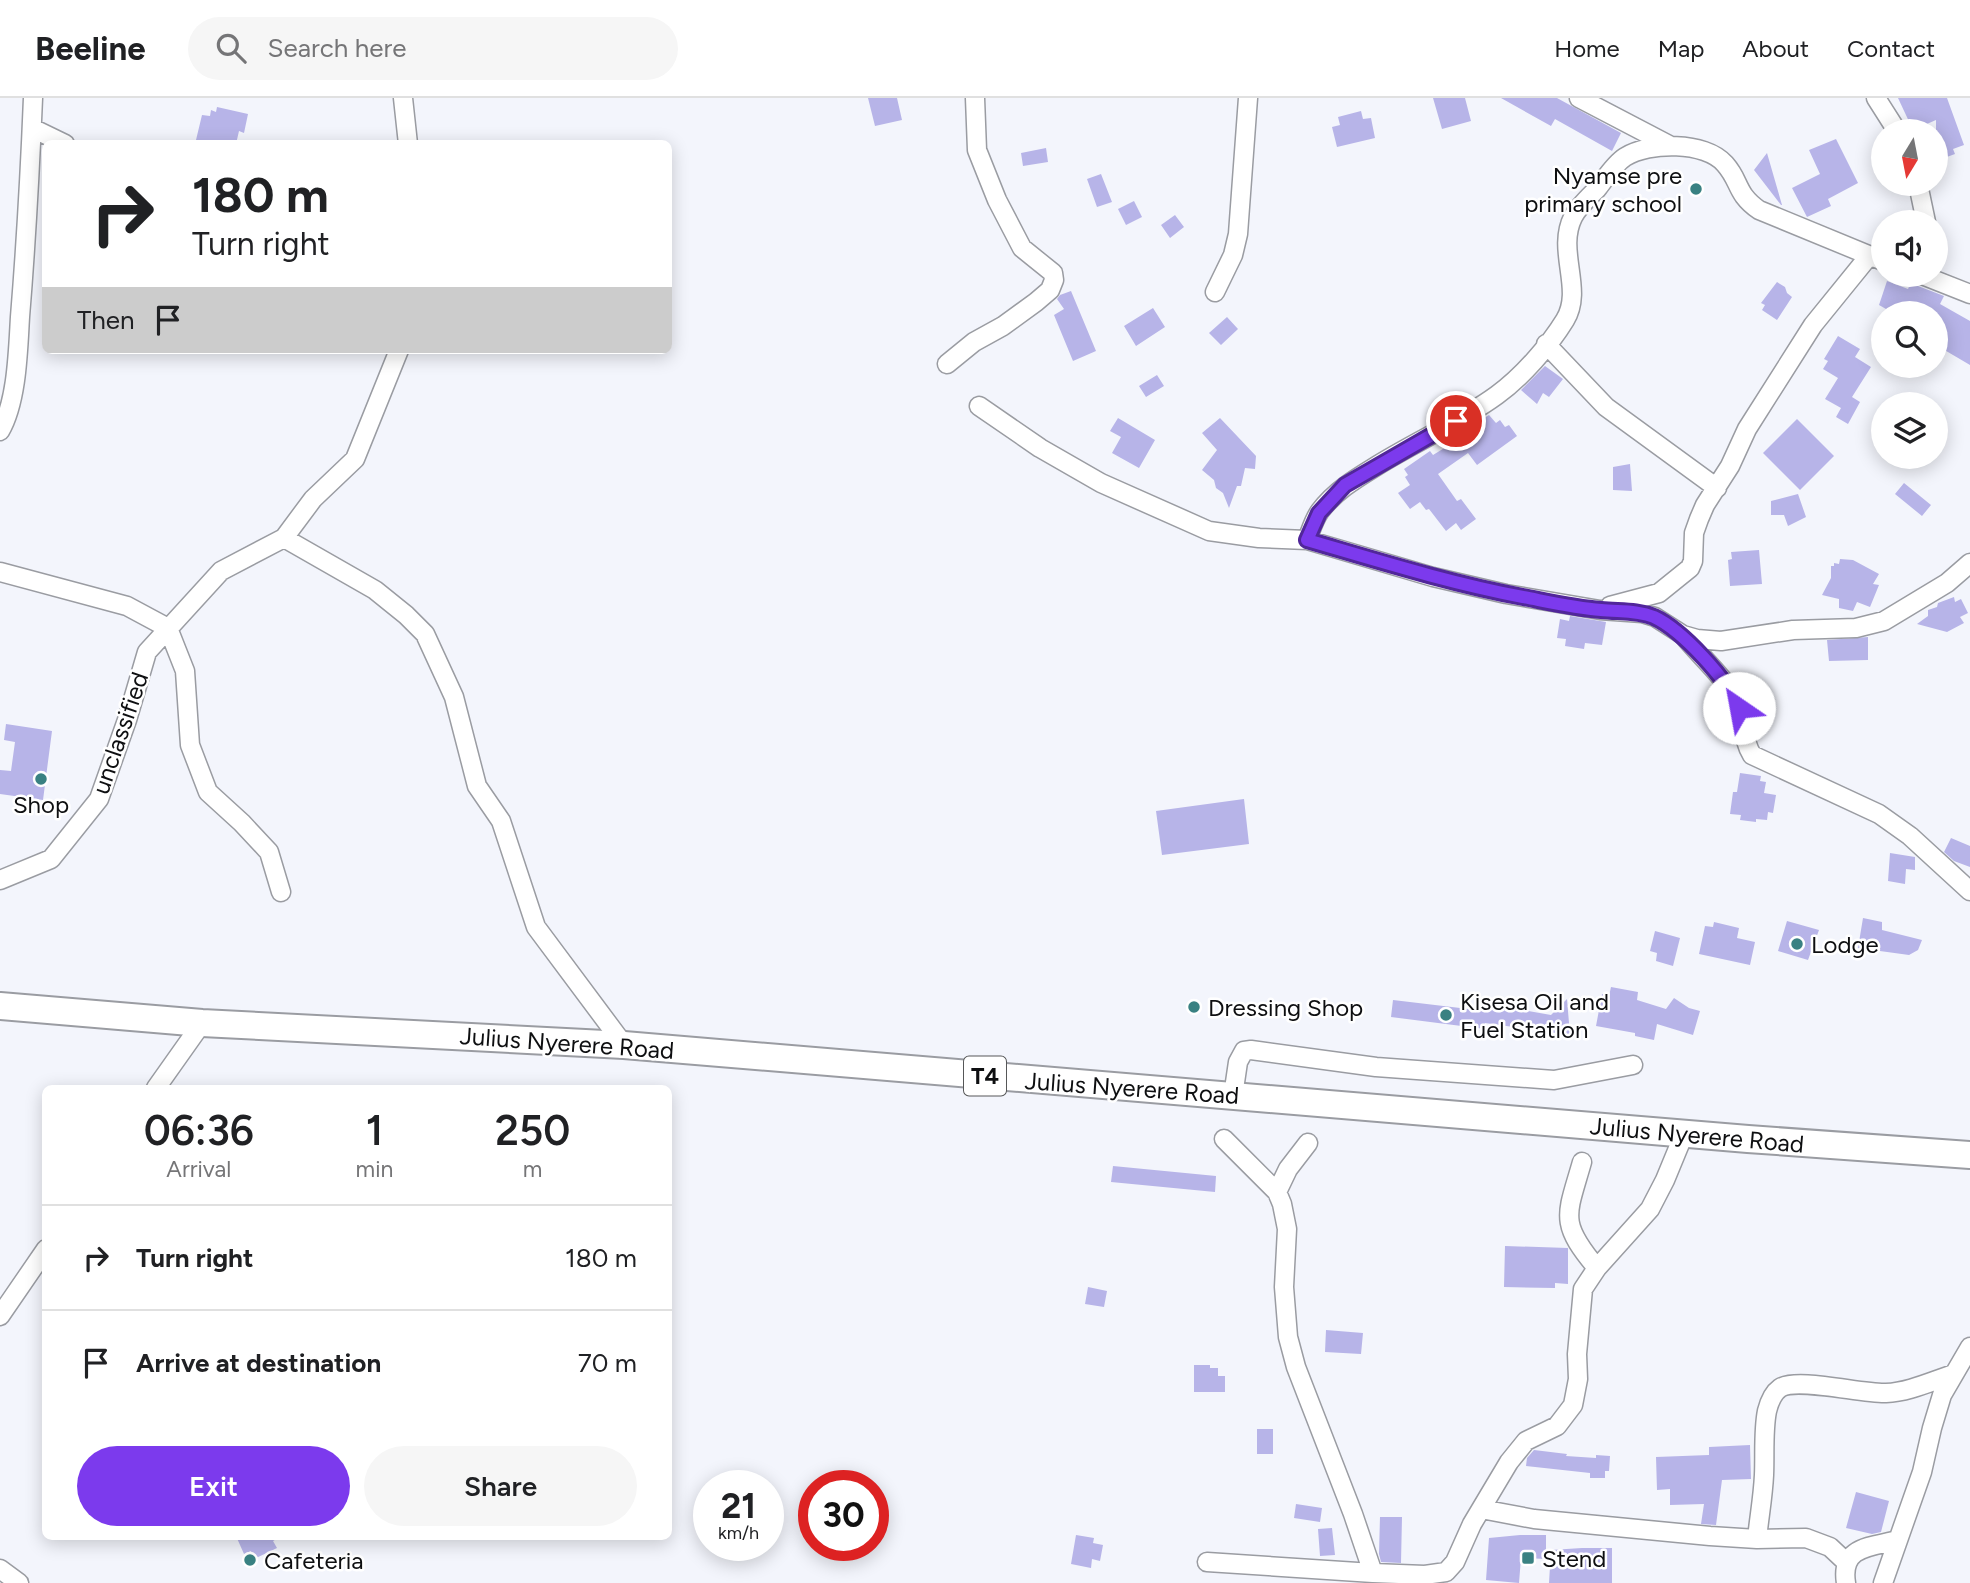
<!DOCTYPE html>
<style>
body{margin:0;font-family:Figtree,sans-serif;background:#f6f6f6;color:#202124;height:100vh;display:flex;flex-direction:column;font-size:26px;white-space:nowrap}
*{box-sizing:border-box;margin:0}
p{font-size:23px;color:#757577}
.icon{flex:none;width:38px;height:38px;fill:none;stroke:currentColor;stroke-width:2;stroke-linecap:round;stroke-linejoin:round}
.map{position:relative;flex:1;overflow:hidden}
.drawer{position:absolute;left:42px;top:987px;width:630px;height:455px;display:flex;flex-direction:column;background:#fff;border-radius:10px;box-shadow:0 4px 18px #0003}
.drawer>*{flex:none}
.top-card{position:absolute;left:42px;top:42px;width:630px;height:214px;border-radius:10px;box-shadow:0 4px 18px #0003;background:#fff;color:#202124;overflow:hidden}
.needle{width:46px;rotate:190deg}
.fabs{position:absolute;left:1871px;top:21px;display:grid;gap:14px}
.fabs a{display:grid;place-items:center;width:77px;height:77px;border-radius:50%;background:#fff;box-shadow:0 4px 18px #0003;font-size:35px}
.speed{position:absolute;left:693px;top:1372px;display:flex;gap:14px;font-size:35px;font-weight:700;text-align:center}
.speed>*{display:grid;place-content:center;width:91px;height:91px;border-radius:50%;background:#fff;box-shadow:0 4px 18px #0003;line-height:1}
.speed small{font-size:18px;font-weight:400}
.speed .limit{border:10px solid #d22;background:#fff;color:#111}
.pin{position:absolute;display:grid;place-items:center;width:60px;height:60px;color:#fff;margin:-30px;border:4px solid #fff;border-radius:50%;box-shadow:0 2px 7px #0007}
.me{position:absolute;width:77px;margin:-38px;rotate:327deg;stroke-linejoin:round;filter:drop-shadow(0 0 5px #0008)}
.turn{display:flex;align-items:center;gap:24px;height:147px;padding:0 35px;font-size:32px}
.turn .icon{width:91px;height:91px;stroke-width:2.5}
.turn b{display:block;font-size:49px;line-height:60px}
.then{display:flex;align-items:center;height:66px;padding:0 35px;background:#0003;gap:14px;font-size:26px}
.eta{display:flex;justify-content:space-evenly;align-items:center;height:119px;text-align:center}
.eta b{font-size:42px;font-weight:600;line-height:49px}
.primary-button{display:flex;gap:14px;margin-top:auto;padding:14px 35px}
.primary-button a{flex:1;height:80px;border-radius:42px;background:#7c3aed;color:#fff;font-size:28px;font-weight:600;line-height:80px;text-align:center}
.primary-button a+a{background:#f6f6f6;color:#202124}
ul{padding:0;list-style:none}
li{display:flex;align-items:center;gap:21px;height:105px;padding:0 35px;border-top:2px solid #e0e0e0}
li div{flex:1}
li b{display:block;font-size:26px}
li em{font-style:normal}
header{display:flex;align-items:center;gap:42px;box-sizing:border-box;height:98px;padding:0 35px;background:#fff;border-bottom:2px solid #e0e0e0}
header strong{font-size:33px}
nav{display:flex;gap:38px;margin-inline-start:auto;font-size:24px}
.search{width:490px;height:63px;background:#f6f6f6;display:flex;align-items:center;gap:18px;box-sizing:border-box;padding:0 24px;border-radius:38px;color:#757577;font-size:26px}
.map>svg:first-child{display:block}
.building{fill:#b7b4e8}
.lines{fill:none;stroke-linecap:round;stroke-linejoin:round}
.minor-casing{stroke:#9a9ca2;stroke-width:21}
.highway-casing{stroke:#9a9ca2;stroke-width:30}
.minor{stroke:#fff;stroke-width:18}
.highway{stroke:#fff;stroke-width:26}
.route-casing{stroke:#51269a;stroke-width:18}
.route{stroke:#7c3aed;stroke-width:12}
.poi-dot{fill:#398182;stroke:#fff;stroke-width:2.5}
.labels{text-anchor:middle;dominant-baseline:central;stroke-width:5;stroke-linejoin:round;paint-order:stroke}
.shield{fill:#fff;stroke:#565758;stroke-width:2}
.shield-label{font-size:23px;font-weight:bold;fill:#0e0f11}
.poi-label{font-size:24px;fill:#0e0f11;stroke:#fff;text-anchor:start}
.street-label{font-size:24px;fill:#0e0f11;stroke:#fff}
</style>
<header>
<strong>Beeline</strong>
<div class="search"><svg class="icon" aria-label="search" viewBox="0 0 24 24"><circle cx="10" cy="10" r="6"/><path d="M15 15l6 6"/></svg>Search here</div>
<nav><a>Home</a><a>Map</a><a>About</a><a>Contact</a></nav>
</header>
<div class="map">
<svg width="1970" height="1485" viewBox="0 0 1970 1485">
<rect width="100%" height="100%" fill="#f3f5fc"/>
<path class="building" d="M868 0H897L902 22 875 28Z
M1433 0H1465L1471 23 1442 31Z
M1501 0H1557L1621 35 1612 53 1555 21 1551 28Z
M1898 0H1947L1964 47 1953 51 1955 56 1936 63V22L1913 32Z
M217 9 248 16 244 35 239 33 236 46H204L205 44 196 42 202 17 210 18 211 12 216 14Z
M1361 13 1363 21 1371 20 1375 40 1337 49 1332 29 1340 27 1338 19Z
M1836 41 1858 85 1828 101 1831 108 1807 119 1792 90 1820 76 1809 52Z
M1046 50 1048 64 1023 68 1021 55Z
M1767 55 1782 107H1781L1754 72Z
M1101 76 1112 104 1097 109 1087 81Z
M1134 103 1142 119 1126 127 1118 111Z
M1175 117 1184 129 1170 140 1161 127Z
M1912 182 1918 188 1944 198 1940 206 1970 223V267L1936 247V215H1893L1879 207 1887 183 1908 191Z
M1777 184 1785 189 1787 195 1792 199 1777 222 1762 212 1765 207 1761 205Z
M1071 193 1096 253 1073 263 1054 217 1064 211 1057 201 1060 197Z
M1153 210 1165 229 1136 248 1124 228Z
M1227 219 1238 231 1221 247 1209 235Z
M1838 238 1860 251 1855 259 1871 269 1852 299 1860 304 1848 326 1836 319 1841 310 1825 301 1838 280 1823 271 1828 263 1824 261Z
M1545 268 1563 281 1549 299 1543 295 1537 306 1521 292Z
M1157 277 1164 288 1146 299 1139 288Z
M1489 317 1496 325 1500 322 1505 329 1509 327 1517 338 1477 367 1468 355 1438 376 1457 403 1461 401 1476 421 1461 432 1456 425 1446 433 1429 411 1426 412 1420 404 1410 411 1398 395 1410 387 1405 379 1408 377 1404 371 1430 353 1433 357 1477 330 1475 326Z
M1118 320 1155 342 1139 370 1112 355 1121 339 1110 333Z
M1220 320 1256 358 1255 371 1245 370 1241 388H1237L1229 410 1223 395 1216 390 1214 382 1202 372 1217 352 1202 335Z
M1797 321 1834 358 1800 392 1763 355Z
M1630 366 1632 393 1613 392V369Z
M1904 385 1931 407 1922 418 1895 396Z
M1798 396 1806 419 1788 428 1784 417H1771V403Z
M1759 452 1762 486 1730 488 1728 462 1732 461 1731 454Z
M1840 461 1853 462 1879 476 1873 486 1879 487 1870 509 1857 504 1853 513 1839 510V501L1822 497 1831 480V468H1834V465L1839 466Z
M1954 499 1955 504 1961 501 1968 515 1960 519 1964 525 1947 534 1917 526 1928 518V512L1937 509 1938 505Z
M1570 518 1606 524 1602 547 1585 545 1584 551 1565 548 1566 541 1557 540 1560 521 1569 523Z
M1868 539V562L1829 563 1827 542Z
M6 626 52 633 43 702 0 696V672L11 673 15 644 4 642Z
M1740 675 1761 678 1760 683 1766 684 1764 695 1776 697 1773 715 1768 714 1767 722 1756 721V724L1740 722 1741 717 1730 716 1733 694H1737Z
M1244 701 1249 746 1162 757 1156 713Z
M1951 740 1970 748V769L1954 763 1944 754Z
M1890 755 1915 759V772L1906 771 1905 786 1888 783Z
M1863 820 1882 824V832L1922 842 1918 852 1909 857 1858 850Z
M1787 823 1819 832 1808 862 1778 853Z
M1714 824 1739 830 1737 840 1755 844 1750 867 1699 856 1705 828 1713 829Z
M1655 833 1680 840 1673 868 1656 863 1657 855 1650 853Z
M1611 889 1638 894 1637 902 1666 911 1674 900 1689 910 1700 913 1693 937 1657 926 1654 942 1635 938V935L1596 928 1602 896 1609 898Z
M1567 901 1570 937 1485 925V931L1391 919 1393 902 1477 912 1478 904 1551 917Z
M1113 1068 1216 1078 1215 1094 1111 1084Z
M1505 1148 1568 1150V1186L1555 1185V1190L1504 1189Z
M1088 1189 1107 1193 1104 1209 1085 1206Z
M1326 1232 1363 1235 1361 1256 1325 1254Z
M1194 1267H1210V1270H1218V1278H1225V1294H1194Z
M1257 1331H1273V1356H1257Z
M1750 1347 1751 1381 1722 1382 1716 1427 1701 1426 1704 1406 1670 1407V1391L1657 1392 1656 1359 1709 1357V1349Z
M1534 1352 1567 1356 1566 1358 1596 1360V1357L1610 1358 1609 1373H1605V1380H1590V1375L1526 1368 1527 1360Z
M1856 1394 1889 1403 1881 1434 1872 1436 1846 1430Z
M1296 1406 1322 1410 1320 1424 1294 1420Z
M1380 1419H1402L1401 1465 1381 1464 1379 1456Z
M1332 1430 1335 1457 1320 1458 1318 1431Z
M1076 1437 1094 1440 1093 1445 1103 1447 1100 1463 1092 1461 1091 1470 1071 1466Z
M1520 1437H1546V1461L1521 1460 1519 1485 1486 1482 1489 1440Z
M236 1438H282L273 1443 277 1450 254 1461 251 1453 244 1456Z
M1582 1450H1612V1485H1549L1551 1452Z"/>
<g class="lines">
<g class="minor-casing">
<path id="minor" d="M403 0 408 46
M1579 0 1669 47
M1876 0 1897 33
M32 30 65 46
M1918 86 1926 124
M1922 177 1970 196
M1215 194 1233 157 1238 136 1248 0
M1546 246 1606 309 1717 390
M947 266 974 244 1003 228 1036 204 1050 192 1054 182 1053 175 1022 150 997 102 977 52 975 0
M979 308 1040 350 1101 385 1209 433 1259 440 1307 442 1433 479 1506 496 1600 512 1642 515 1655 519 1683 537 1697 541 1721 543 1793 532 1856 530 1884 523 1947 485 1970 465
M0 333C17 304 18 253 20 219 26 146 30 73 33 0
M284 440 375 492 406 517 425 536 454 599 477 688 501 723 536 829 624 947
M1307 442C1311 432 1314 421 1320 413 1336 392 1357 380 1378 367 1417 343 1460 324 1497 297 1522 279 1549 248 1565 222 1584 191 1556 153 1573 119 1578 109 1589 99 1597 91 1605 81 1614 66 1625 59 1649 44 1705 43 1725 66 1741 84 1735 95 1759 112L1883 163
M0 474 127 508 168 530 185 573 190 647 208 694 242 725 269 754 281 794
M1610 508 1659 495 1690 470 1693 463 1694 435 1699 421 1705 407 1730 368 1747 331 1813 227 1869 158
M1683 537C1699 557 1721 576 1734 597 1745 616 1741 640 1752 657L1879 716 1910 738 1970 793
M0 782 51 761 99 701 127 622 147 554 221 473 284 440 313 401 355 361 399 252
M156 990 202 925
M1233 998 1238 964 1244 953 1251 952 1376 969 1554 982 1633 967
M1224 1041 1277 1094 1282 1106 1287 1131 1284 1189 1288 1239 1296 1269 1353 1416 1373 1475
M1582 1064C1567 1117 1558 1124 1597 1170
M1277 1094 1288 1071 1308 1045
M0 1218 46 1151
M1481 1411 1534 1421 1710 1438 1757 1441 1806 1440 1830 1449 1846 1464
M1757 1441C1759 1420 1763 1399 1764 1377 1765 1356 1763 1333 1767 1313 1769 1305 1773 1295 1780 1290 1797 1279 1862 1296 1886 1295 1909 1294 1932 1283 1954 1276
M1207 1464 1373 1475 1425 1477 1446 1474 1455 1464 1472 1426 1509 1364 1526 1343 1557 1328 1573 1307 1578 1281 1577 1256 1583 1191 1597 1170 1650 1111 1665 1082 1684 1036
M0 1471 19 1485
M1846 1485C1840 1448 1871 1449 1898 1442
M1883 1485 1922 1374 1932 1330 1942 1297 1970 1249"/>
</g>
<g class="highway-casing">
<path id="highway" d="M0 908 202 925 624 947 1748 1041 1970 1057"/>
</g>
<use href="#minor" class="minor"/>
<use href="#highway" class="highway"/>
</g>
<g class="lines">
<g class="route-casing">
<path id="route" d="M1456 323 1345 387 1319 415 1307 442C1379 463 1449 485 1523 499 1549 504 1575 510 1601 512 1619 514 1637 512 1654 519 1682 532 1728 582 1739 610"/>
</g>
<use href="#route" class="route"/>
</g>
<g class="poi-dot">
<circle cx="1696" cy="91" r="7"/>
<circle cx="41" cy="681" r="7"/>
<circle cx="1797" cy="846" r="7"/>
<circle cx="1194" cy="909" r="7"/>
<circle cx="1446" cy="917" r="7"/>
<rect x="1521" y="1453" width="14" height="14" rx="3.5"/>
<circle cx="250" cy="1462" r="7"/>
</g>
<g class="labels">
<rect class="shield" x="964" y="958.5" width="42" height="39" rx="5"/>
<g class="shield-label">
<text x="985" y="978">T4</text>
</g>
<g class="poi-label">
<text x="1682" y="77" text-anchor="end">Nyamse pre<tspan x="1682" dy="28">primary school</tspan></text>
<text x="41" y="706" text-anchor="middle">Shop</text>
<text x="1811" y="846">Lodge</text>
<text x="1460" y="903">Kisesa Oil and<tspan x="1460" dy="28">Fuel Station</tspan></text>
<text x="1208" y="909">Dressing Shop</text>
<text x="1542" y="1460">Stend</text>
<text x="264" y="1462">Cafeteria</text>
</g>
<g class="street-label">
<text transform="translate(120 635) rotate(-71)">unclassified</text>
<text transform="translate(567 945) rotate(4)">Julius Nyerere Road</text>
<text transform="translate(1132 990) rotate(4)">Julius Nyerere Road</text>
<text transform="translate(1697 1037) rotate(5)">Julius Nyerere Road</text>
</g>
</g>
</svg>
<div class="fabs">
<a><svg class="needle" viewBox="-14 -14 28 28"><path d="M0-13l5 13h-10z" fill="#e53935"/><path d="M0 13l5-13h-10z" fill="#757577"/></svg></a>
<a><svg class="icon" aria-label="sound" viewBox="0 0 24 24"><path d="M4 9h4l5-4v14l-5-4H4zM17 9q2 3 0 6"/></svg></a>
<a><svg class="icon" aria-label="search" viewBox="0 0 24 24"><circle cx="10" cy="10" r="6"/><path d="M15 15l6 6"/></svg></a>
<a><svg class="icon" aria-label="layers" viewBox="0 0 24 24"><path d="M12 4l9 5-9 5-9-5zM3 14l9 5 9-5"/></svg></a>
</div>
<div class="speed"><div>21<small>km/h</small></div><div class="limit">30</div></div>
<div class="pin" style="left:1456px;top:323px;background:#d93025"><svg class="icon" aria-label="arrive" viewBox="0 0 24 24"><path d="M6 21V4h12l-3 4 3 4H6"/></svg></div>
<svg class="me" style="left:1739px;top:610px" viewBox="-20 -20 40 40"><circle r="19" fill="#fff"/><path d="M0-13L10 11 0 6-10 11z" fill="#7c3aed"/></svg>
<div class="top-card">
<div class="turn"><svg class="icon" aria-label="right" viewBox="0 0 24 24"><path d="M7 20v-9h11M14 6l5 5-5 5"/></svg><div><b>180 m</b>Turn right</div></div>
<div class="then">Then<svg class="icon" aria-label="arrive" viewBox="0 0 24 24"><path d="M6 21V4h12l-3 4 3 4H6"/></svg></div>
</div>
<section class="drawer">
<div class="eta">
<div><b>06:36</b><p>Arrival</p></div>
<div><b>1</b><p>min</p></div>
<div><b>250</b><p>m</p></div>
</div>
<ul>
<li><svg class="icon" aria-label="right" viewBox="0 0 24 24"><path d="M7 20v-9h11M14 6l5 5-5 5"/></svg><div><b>Turn right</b></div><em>180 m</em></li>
<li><svg class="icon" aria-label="arrive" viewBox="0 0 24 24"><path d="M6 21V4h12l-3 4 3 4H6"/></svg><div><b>Arrive at destination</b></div><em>70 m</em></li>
</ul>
<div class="primary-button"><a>Exit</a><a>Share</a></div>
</section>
</div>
